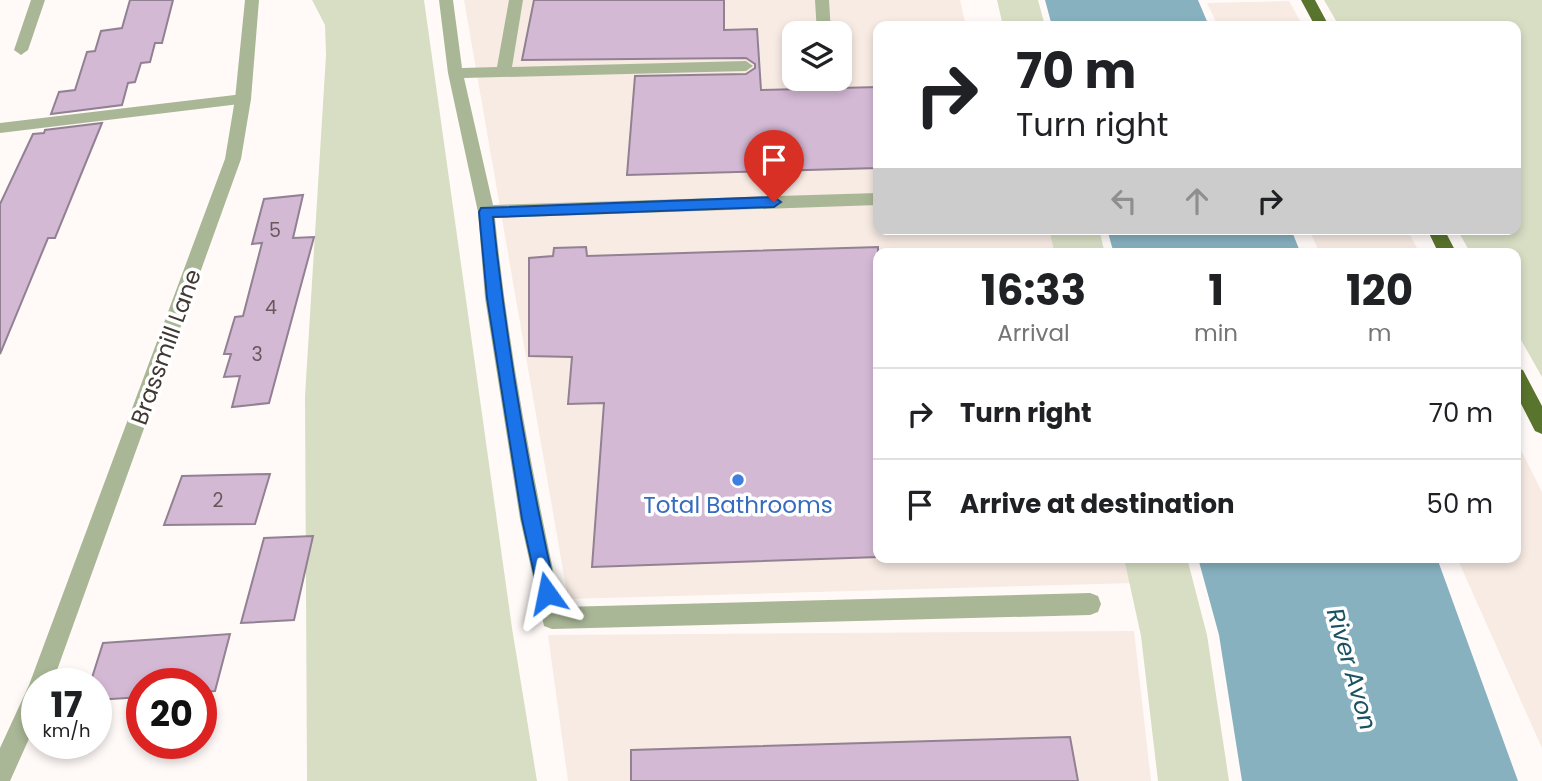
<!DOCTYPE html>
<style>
body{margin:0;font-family:Poppins,sans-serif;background:#f2f2f2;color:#202124;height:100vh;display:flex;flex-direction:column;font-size:26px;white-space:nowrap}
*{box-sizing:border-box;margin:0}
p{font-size:23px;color:#757577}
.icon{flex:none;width:38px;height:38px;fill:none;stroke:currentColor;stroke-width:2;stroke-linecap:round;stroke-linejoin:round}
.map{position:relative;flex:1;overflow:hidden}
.drawer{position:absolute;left:873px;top:248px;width:648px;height:315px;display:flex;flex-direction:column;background:#fff;border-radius:14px;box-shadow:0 4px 10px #0003}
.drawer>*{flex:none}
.banner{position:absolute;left:873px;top:21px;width:648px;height:214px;border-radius:14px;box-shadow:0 4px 10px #0003;background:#fff;color:#202124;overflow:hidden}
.buttons{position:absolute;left:782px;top:21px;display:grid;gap:14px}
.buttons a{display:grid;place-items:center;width:70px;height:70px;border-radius:14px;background:#fff;box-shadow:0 4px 10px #0003;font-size:35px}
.speed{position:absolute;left:21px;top:668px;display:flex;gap:14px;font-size:35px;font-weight:700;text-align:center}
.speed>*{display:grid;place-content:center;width:91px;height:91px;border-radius:50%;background:#fff;box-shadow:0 4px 10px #0003;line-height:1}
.speed small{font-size:18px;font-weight:400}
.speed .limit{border:10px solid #d22;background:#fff;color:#111}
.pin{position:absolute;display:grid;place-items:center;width:60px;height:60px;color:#fff;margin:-72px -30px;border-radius:50% 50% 50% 0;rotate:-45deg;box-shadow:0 0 7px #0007}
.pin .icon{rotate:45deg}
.me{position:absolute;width:77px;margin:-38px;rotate:348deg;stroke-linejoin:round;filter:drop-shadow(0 0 5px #0008)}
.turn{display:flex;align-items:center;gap:24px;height:147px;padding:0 28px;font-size:32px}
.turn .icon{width:91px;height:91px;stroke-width:2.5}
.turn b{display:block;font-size:49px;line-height:60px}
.lanes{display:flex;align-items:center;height:66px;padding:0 28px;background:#0003;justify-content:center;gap:35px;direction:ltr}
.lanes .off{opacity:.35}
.eta{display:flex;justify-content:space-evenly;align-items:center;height:119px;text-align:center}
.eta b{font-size:42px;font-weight:700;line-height:49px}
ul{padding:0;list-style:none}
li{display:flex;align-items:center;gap:21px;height:91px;padding:0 28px;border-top:2px solid #e0e0e0}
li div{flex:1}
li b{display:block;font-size:26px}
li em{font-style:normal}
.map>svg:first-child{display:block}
.built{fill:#f7ebe3;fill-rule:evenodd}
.green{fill:#d8dec4}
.water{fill:#88b1c0}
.building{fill:#d4b9d5;stroke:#918192;stroke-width:2}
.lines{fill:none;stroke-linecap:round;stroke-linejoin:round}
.service{fill:#a9b796;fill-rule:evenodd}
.minor{fill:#a9b796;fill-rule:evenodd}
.trunk{fill:#59742d;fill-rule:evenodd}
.route{fill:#1a73e8;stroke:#114b97;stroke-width:2}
.shop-dot{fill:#3f7fe0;stroke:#fff;stroke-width:2.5}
.labels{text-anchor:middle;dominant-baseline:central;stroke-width:7;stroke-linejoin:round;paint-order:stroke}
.number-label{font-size:19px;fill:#66585b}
.street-label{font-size:23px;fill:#413832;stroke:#fff}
.shop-label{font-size:23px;fill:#366cbe;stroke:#fff}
.water-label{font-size:24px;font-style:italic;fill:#1b5263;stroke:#fff}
</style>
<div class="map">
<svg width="1542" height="781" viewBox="0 0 1542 781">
<rect width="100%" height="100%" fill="#fffaf7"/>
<path class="built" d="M464 0H960L966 26H878V229H1051L1057 254H878V558H1130L1135 583 568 599ZM794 33H840V79H794Z
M1289 1 1303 26H1218L1207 3Z
M1309 229H1407L1420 254H1320Z
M1516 440 1542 492V748L1457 558H1516Z
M1134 631 1151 781H568L548 635Z"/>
<path class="green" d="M312 0H424L512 628 537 781H307L305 396 326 55 325 25Z
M997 0H1038L1045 26H1003Z
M1324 0H1542V377L1516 331V254H1471L1457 229H1516V26H1339Z
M1049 229H1099L1105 254H1055Z
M1124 558H1187L1207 635 1229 781H1158L1141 636Z"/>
<path class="water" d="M1045 0H1198L1209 26H1052Z
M1107 229H1291L1301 254H1114Z
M1198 558H1437L1518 781H1242L1219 635Z"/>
<path class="building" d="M130 0H173L162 43H155L150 62 141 63 135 82 128 83 122 105 51 114 59 92 75 90 87 52 95 51 101 31 122 28Z
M534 0H724V30L757 29 761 90 878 87V168L627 175 635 76 746 74 755 68V64L746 58 522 60Z
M102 123 55 238H48L0 354V204L33 134 44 133 45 130Z
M303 195 293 238 314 237 269 403 232 407 240 376 224 377 231 354H224L235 317 243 316 262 243 252 244 264 199Z
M586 247 587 256 878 247V557L592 567 604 403 568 404 572 357 529 356V258L553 256 554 248Z
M270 474 255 524 164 525 182 476Z
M313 536 294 620 241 623 264 538Z
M230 634 215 691 201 692V684H142V697L96 700V684H90L103 643Z
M1070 737 1078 781H631V750Z"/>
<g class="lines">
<path class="service" d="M31 0H45L28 50 21 55 14 50Z
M439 0H453L462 68 497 67 509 0H523L512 67 746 61 753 66 746 71 464 78 493 205 878 193V205L495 218C508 349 533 478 561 607L1090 593 1098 596 1101 604 1098 612 1090 615 552 629 544 626 520 519 485 298 478 212 448 73Z
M815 0H829L831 33H817Z
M243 94 251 99 248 103 0 133V123Z"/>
<path class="minor" d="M245 0H259L251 99 241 159 52 684H37V721L10 781H0V748L29 685 225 159 235 99Z"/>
<path class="trunk" d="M1301 0H1315L1329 26H1315Z
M1427 229H1444L1457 254H1439Z
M1516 368 1523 370 1542 406V434L1535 431 1516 394Z"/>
</g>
<path class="route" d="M774 197 781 202 774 207 493 217C506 343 528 469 556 593L553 600 547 602 540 600 522 519 487 298 479 212 481 208Z"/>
<circle class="shop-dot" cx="738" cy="480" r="7"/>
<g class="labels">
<g class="number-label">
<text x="275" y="230">5</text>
<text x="271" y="307">4</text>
<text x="257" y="354">3</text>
<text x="218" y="500">2</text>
</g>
<g class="street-label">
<text transform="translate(166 347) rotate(-70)">Brassmill Lane</text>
</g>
<g class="shop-label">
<text x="738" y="505">Total Bathrooms</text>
</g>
<g class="water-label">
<text transform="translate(1352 669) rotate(74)">River Avon</text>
</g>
</g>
</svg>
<div class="buttons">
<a><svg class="icon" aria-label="layers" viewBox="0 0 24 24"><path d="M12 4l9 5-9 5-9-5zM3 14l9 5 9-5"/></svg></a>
</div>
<div class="speed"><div>17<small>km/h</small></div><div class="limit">20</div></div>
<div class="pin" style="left:774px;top:202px;background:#d93025"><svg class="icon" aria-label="arrive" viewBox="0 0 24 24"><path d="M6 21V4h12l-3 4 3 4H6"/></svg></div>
<svg class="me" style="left:547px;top:593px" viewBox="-20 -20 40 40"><path d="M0-17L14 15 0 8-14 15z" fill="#1a73e8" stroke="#fff" stroke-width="4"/></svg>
<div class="banner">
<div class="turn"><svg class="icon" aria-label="right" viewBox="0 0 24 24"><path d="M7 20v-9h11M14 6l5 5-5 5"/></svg><div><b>70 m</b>Turn right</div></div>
<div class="lanes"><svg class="icon off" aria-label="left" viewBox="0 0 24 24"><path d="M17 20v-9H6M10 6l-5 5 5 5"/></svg><svg class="icon off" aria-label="ahead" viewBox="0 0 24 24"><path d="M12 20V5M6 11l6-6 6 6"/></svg><svg class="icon" aria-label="right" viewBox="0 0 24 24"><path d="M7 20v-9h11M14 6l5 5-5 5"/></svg></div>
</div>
<section class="drawer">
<div class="eta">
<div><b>16:33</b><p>Arrival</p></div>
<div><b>1</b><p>min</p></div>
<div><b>120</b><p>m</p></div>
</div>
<ul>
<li><svg class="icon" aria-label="right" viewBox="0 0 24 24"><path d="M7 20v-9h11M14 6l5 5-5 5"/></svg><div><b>Turn right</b></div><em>70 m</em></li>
<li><svg class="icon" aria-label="arrive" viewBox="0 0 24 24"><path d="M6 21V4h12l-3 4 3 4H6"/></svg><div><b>Arrive at destination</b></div><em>50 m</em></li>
</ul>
</section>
</div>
